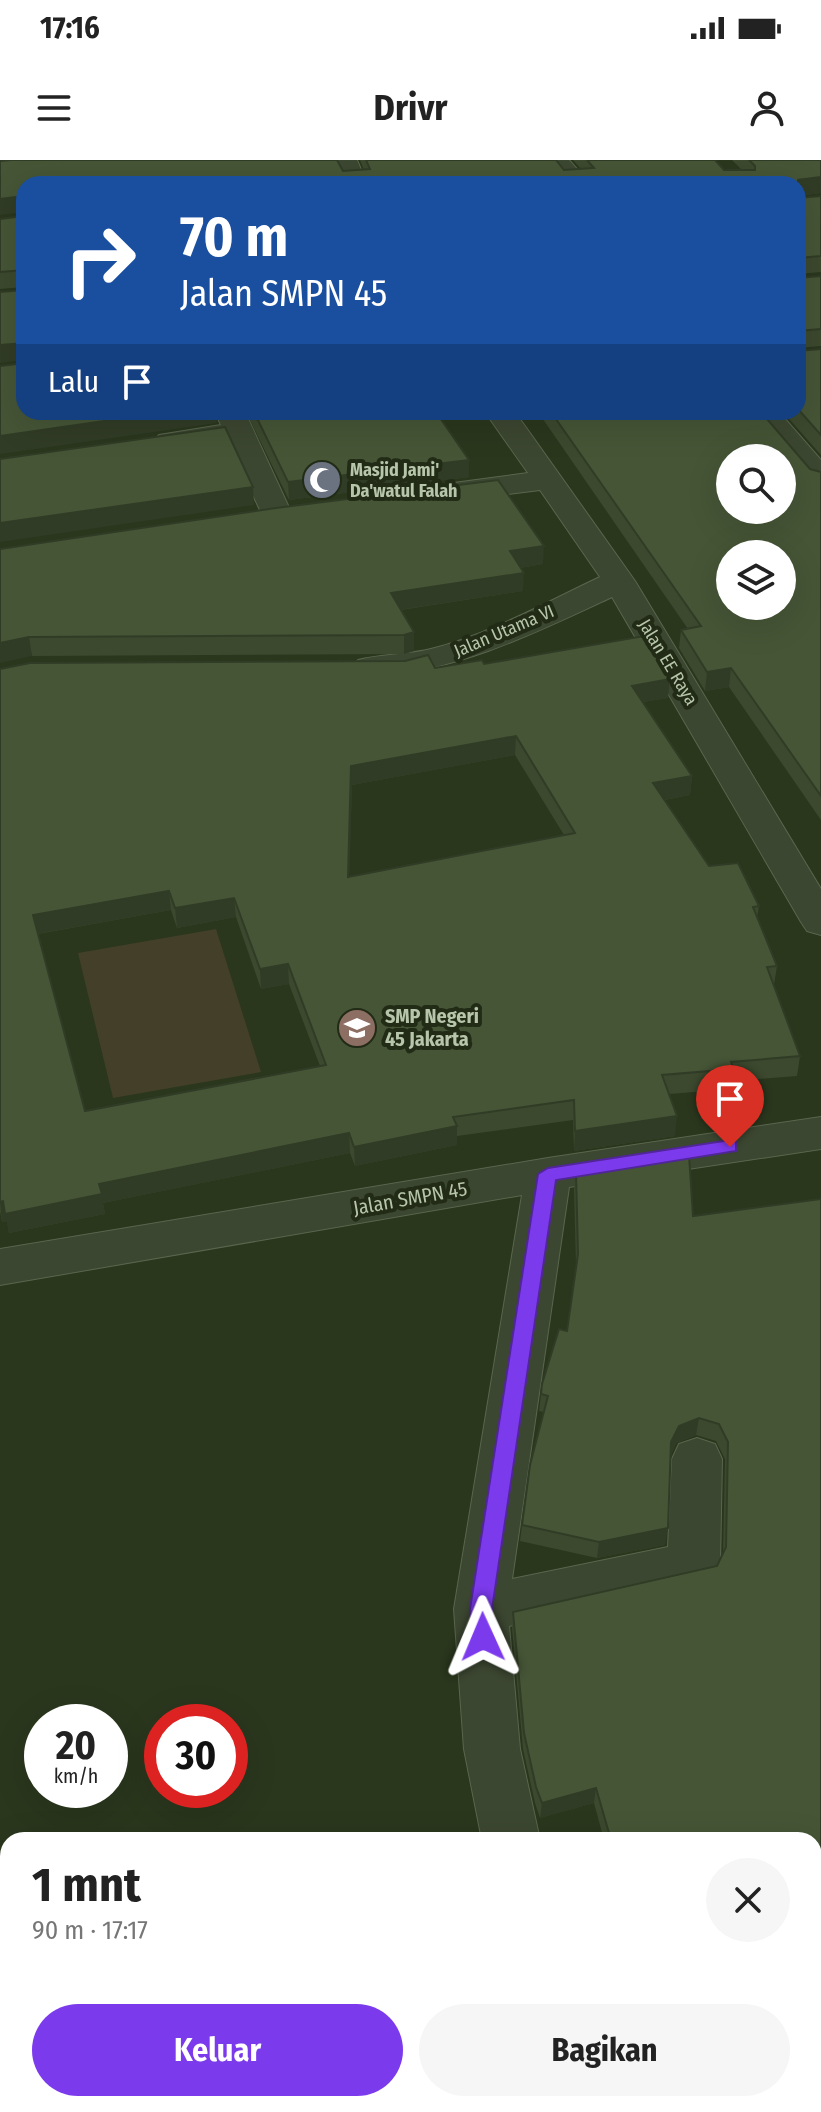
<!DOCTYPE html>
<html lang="id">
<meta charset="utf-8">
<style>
body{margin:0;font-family:"Fira Sans Condensed",sans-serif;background:#f6f6f6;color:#222;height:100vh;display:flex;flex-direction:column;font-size:30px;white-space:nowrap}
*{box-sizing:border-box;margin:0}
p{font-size:26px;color:#767676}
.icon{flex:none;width:44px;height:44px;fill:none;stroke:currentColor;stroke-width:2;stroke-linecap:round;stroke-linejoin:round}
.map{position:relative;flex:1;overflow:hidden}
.side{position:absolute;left:0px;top:1672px;width:822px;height:280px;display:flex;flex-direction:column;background:#fff;border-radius:24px 24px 0 0;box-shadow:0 8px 32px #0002}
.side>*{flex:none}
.top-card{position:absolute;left:16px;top:16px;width:790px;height:244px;border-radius:24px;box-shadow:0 8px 32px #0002;background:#1a4fa0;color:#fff;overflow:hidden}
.fabs{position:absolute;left:716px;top:284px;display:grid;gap:16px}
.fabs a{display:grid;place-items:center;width:80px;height:80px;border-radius:50%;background:#fff;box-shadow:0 8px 32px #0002;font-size:40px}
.speed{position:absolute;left:24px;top:1544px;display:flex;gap:16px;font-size:40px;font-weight:700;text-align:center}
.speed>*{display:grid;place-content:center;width:104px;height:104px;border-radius:50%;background:#fff;box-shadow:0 8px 32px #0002;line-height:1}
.speed small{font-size:20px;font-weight:400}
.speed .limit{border:12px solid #d22;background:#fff;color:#111}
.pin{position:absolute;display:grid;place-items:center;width:68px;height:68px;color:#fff;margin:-82px -34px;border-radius:50% 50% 50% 0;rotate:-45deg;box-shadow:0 0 8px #0007}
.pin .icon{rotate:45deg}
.me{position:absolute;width:88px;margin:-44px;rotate:359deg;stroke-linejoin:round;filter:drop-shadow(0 0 6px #0008)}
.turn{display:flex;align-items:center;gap:28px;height:168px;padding:0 32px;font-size:36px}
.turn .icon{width:104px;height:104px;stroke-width:2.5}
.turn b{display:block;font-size:56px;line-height:68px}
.then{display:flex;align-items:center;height:76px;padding:0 32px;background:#0003;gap:16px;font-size:30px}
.round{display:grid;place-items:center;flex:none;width:84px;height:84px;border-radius:42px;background:#f6f6f6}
.headline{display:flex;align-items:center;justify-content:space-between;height:136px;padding:0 32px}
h1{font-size:48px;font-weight:700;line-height:60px}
.action{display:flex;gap:16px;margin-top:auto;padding:16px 32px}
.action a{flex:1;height:92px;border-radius:48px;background:#7c3aed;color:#fff;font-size:32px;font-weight:700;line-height:92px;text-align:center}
.action a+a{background:#f6f6f6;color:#222}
.status{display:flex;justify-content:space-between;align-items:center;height:56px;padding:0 40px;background:#fff;direction:ltr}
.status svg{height:22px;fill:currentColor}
header{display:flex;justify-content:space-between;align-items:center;height:104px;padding:0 32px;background:#fff;font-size:36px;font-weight:700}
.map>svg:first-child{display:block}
.green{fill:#443f28}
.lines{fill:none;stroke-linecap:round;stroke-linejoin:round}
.service-casing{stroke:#5a664e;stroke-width:2}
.minor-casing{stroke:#5a664e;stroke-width:2}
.service{fill:#3c4731;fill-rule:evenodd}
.minor{fill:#3c4731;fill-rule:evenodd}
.wall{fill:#3c492e;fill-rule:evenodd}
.shaded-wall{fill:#313c26}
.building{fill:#465536;stroke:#313c26;stroke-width:2;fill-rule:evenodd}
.route{fill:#7c3aed;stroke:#51269a;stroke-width:2}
.labels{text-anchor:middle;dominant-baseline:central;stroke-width:8;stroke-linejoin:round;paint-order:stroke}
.far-poi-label{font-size:18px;font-weight:bold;fill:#b7c5aa;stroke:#212b16;text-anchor:start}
.far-street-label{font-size:18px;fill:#b7c5aa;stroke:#212b16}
.poi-label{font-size:20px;font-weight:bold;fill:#b7c5aa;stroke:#212b16;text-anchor:start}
.street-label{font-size:20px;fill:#b7c5aa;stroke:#212b16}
</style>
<div class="status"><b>17:16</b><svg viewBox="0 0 49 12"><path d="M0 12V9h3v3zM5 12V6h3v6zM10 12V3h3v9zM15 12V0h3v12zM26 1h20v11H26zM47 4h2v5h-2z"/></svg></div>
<header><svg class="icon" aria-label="menu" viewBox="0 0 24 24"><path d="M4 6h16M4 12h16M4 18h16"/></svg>Drivr<svg class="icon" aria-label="person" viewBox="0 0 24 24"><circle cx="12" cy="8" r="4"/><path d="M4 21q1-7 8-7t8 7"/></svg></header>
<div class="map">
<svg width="821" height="1952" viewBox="0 0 821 1952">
<rect width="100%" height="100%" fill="#2a371d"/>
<path class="green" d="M216 769 261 912 113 938 78 793Z"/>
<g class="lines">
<g class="service-casing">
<path id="service" d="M8 1795V1833L0 1835V1797Z
M343 1944H383L384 1952H344Z"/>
</g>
<g class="minor-casing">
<path id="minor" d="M333 0H357L367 24H343Z
M544 0H569L590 24H565Z
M215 252H245L292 354 287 361H265L228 281 169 290 159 287 154 281 159 275 221 265Z
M485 252H515L635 421 821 729V775L807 771 801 762 612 437C533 474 458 511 370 517L358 514 353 507 358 500C382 494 407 495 431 489 490 474 545 443 600 417L540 330 442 342 431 340 427 333 431 326 528 313Z
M748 252H779L821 300V328L810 325Z
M821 957V989L569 1027 512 1419 668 1387 672 1299 679 1284 697 1278 715 1284 722 1299 720 1404 713 1420 694 1426 509 1466 520 1589 540 1680H482L464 1589 454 1449 522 1035 0 1125V1089L548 998Z
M516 1944H580L581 1952H517Z"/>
</g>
<use href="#service" class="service"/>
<use href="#minor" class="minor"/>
</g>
<path class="wall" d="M360 0H556L564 10 581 9 573 0H715L724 10H742L732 0H821V33L798 36 24 52 0 55 364 10Z
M798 36V38L821 36V112L798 114V118L821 116V186L798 188V191L821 189V295L783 252H798Z
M24 56V127L0 129V59Z
M246 252H436L469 300V317L289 340Z
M538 252H761L810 309 821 312V660L729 527 705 531 679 488 681 470 688 469Z
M0 389 543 404 520 408 523 431 401 450 414 491 404 494 32 496Z
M484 504 668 538 643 542 692 616 690 635 665 640 709 706 759 746 757 758 777 806 774 825 800 896 797 916 732 921 731 929 669 934 675 976 574 991 573 960 457 976V985L355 1006 350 993 103 1043 105 1054 9 1073 7 1061 2 1062 0 1051V509L435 508ZM515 595 564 675 349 717 352 625ZM171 750 177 768 236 757 261 829 289 824 320 906 85 951 38 774Z
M576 1012 693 1056 821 1039V1952H678L676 1944H814V1680H604L594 1643 540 1658 535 1643 523 1589 512 1468 513 1452 717 1406 723 1393 725 1299 716 1281 696 1275 676 1283 671 1295 665 1385 597 1398 520 1381 522 1365 544 1252 539 1251 541 1234 567 1171 576 1105 574 1029Z"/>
<path class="shaded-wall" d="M821 17V33L798 36V20Z
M24 36V52L0 55V39Z
M24 183V200L0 203V185Z
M167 252H216L217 263 0 294V276Z
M469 300V317L289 340 288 322Z
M253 327 254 345 0 382V363Z
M544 386 543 404 509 410 510 391Z
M524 413 523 431 392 451 391 433Z
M414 472V491L404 494V475Z
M29 477 32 496 0 503V483Z
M731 508 729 527 705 531 707 512Z
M670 519 668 538 630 544 632 526Z
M516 576 515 595 352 625 349 736 351 606Z
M692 616 690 635 652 642 653 623Z
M169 731 171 750 36 774 33 755Z
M234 738 236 757 177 768 175 748Z
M288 804 289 824 261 829 260 809Z
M677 956 675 976 574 991 575 971Z
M457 966V985L355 1006 354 987Z
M349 973 350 993 103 1043 105 1054 9 1073 5 1054 99 1024Z
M3 1041 7 1061 2 1062 0 1042Z
M699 1258 696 1275 676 1283 669 1299 671 1282 679 1266Z
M668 1368 665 1385 597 1398 599 1382Z
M596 1628 594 1643 540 1658 542 1643Z"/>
<path class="building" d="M11 0H337L343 11 370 9 366 0H556L564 10 594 8 587 0H715L724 10H755V6L749 0H821V17L798 20V24H24V39V36L0 39V1Z
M798 36V38L821 36V96L798 98Z
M24 56V127V110L0 112V59Z
M798 106V118L821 116V169L798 171V191L821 189V275L798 249Z
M24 130V252H167L0 276V206L24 203V183L0 185V132Z
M254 252H436L469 300 288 322Z
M551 252H761L810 309 821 312V636L731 508 707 512 681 470 701 466ZM730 298H782V350H730ZM730 394H782V446H730Z
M225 267 253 327 0 363V299Z
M498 320 544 386 510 391 524 413 391 433 414 472 404 475 29 477 0 483V389L276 348Z
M644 476 670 519 632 526 692 616 653 623 709 706 738 703 759 746 753 747 777 806 767 807 800 896 731 902 734 909 662 915 677 956 575 971 574 940 453 957 457 966 354 987 349 973 99 1024 102 1034 5 1054 3 1041 0 1042V509L30 503 405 501 428 495 435 508 482 500 484 504ZM516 576 575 673 348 717 351 606ZM169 731 175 748 234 738 260 809 288 804 326 905 85 951 33 755Z
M689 995 693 1056 821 1039V1952H685L683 1944H814V1680H611L596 1628 542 1643 536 1627 524 1573 513 1452 717 1406 726 1387 728 1282 719 1264 699 1258 679 1266 671 1282 668 1368 599 1382 522 1365 530 1305 548 1236 541 1234 542 1224 559 1169 567 1171 578 1094 576 1012Z"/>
<path class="route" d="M730 980 736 982V991L556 1020 492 1449 494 1477 491 1484 483 1487 475 1484 470 1449 538 1014 548 1008Z"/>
<defs>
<g id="mosque-disc" transform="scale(2)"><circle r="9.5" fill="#6b7280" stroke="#212b16"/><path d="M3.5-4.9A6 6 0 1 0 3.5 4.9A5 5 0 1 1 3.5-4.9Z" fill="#fff"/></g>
<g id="school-disc" transform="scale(2)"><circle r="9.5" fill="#8d6e63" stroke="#212b16"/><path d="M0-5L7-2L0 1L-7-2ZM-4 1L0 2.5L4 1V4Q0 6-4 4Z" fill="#fff"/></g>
</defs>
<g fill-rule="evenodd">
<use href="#mosque-disc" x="322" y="320"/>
<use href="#school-disc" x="357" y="868"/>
</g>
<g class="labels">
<g class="far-poi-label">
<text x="350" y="310">Masjid Jami'<tspan x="350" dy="21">Da'watul Falah</tspan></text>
</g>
<g class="far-street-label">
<text transform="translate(504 471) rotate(-23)">Jalan Utama VI</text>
<text transform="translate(668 502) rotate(59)">Jalan EE Raya</text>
</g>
<g class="poi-label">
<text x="385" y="856">SMP Negeri<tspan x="385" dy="23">45 Jakarta</tspan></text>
</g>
<g class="street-label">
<text transform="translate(410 1038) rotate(-10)">Jalan SMPN 45</text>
</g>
</g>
</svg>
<div class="fabs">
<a><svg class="icon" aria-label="search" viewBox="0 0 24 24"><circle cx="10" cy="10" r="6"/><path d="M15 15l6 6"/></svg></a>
<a><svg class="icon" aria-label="layers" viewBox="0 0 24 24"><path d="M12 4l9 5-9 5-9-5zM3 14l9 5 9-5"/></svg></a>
</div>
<div class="speed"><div>20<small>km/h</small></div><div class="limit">30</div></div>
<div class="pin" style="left:730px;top:987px;background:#d93025"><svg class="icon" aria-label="arrive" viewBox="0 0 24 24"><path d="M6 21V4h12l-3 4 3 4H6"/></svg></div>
<svg class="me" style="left:483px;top:1477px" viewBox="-20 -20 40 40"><path d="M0-17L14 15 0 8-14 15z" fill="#7c3aed" stroke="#fff" stroke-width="4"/></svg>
<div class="top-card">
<div class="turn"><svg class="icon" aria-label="right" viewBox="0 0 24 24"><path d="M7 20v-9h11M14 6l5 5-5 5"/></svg><div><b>70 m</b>Jalan SMPN 45</div></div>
<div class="then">Lalu<svg class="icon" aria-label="arrive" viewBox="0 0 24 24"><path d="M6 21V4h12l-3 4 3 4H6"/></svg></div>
</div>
<section class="side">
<div class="headline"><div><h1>1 mnt</h1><p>90 m · 17:17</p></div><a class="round"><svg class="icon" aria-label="close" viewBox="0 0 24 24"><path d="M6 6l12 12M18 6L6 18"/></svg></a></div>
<div class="action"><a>Keluar</a><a>Bagikan</a></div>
</section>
</div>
